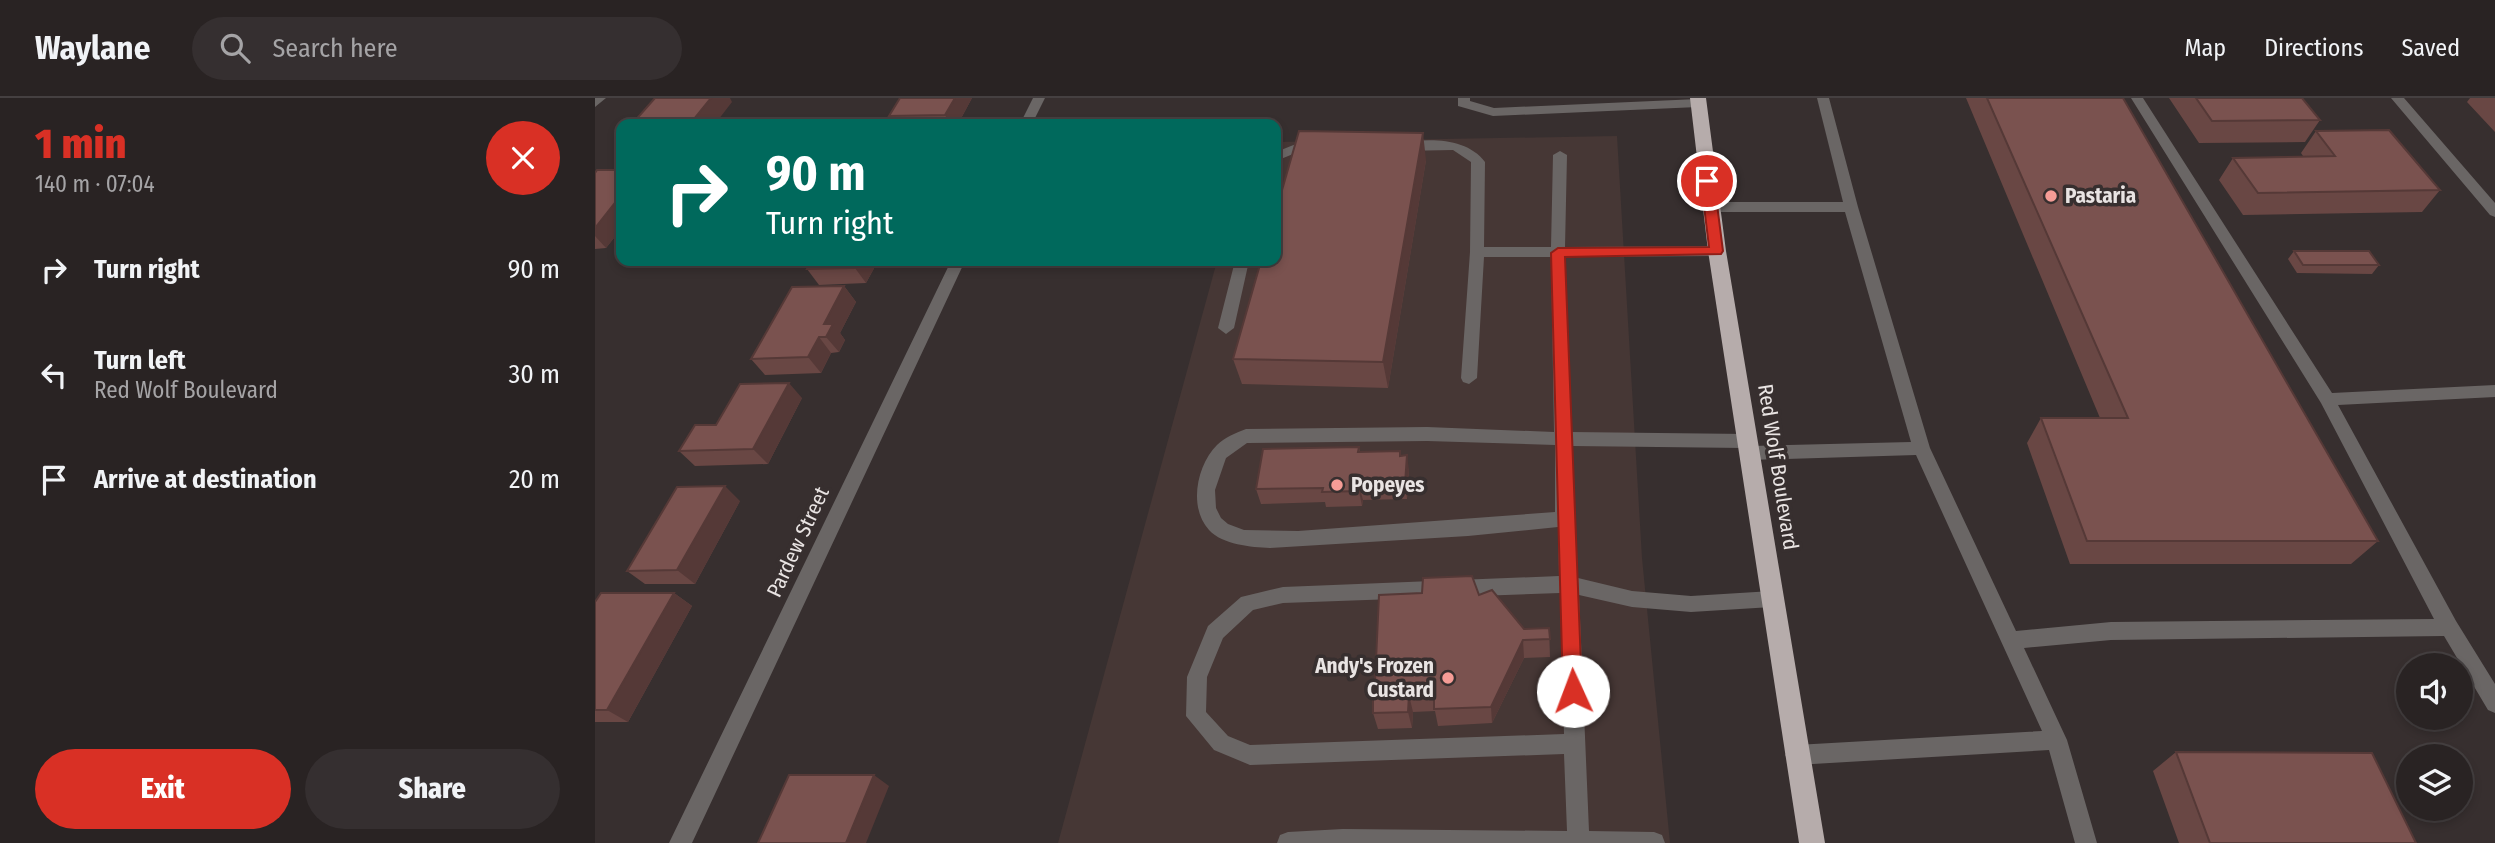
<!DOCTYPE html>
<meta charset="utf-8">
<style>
body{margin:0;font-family:"Fira Sans Condensed",sans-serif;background:#352f30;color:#f1f3f6;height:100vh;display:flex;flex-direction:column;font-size:26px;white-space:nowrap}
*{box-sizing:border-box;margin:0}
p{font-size:23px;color:#a5a4a6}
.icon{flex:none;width:38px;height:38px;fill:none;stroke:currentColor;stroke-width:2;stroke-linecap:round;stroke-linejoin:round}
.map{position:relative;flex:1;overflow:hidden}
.sheet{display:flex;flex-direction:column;background:#292323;width:595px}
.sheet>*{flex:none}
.banner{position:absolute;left:21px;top:21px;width:665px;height:147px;border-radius:14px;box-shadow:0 4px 10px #0003,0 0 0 2px #454041;background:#00695c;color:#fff;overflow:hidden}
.buttons{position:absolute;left:1801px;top:555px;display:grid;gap:14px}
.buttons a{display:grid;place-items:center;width:77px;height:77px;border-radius:50%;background:#292323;box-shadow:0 4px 10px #0003,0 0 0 2px #454041;font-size:35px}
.pin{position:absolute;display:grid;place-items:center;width:60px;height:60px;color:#fff;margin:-30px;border:4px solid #fff;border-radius:50%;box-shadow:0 2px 7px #0007}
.me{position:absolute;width:77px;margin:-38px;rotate:358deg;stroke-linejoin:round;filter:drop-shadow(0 0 5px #0008)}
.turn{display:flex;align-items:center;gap:24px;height:147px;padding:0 35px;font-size:32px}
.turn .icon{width:91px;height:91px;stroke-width:2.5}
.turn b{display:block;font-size:49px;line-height:60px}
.round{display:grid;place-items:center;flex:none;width:74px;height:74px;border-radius:37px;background:#352f30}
.overview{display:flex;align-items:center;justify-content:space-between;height:119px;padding:0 35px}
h1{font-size:42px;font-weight:800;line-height:52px;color:#d93025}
.cta{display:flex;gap:14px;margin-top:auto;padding:14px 35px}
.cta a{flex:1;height:80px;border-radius:42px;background:#d93025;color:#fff;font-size:28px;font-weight:800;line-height:80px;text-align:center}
.cta a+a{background:#352f30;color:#f1f3f6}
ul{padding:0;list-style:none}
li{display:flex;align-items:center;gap:21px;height:105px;padding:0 35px}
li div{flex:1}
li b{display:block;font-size:26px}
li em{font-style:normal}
header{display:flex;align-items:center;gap:42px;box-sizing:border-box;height:98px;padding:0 35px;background:#292323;border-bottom:2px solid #454041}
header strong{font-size:33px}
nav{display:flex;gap:38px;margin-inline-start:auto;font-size:24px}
.search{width:490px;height:63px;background:#352f30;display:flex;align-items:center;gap:18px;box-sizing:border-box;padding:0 24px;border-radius:38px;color:#a5a4a6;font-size:26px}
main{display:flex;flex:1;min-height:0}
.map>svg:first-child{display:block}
.built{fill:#463735}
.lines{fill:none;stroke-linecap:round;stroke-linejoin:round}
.minor{fill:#6a6665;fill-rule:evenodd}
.highway{fill:#b6acab;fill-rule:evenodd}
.wall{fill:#694744}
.shaded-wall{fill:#553937}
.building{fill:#7a524f;stroke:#553937;stroke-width:2}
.route{fill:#d93025;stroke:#8d1f18;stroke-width:2}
.poi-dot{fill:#f59c96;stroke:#372f2f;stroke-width:2.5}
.labels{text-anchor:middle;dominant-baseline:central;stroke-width:7;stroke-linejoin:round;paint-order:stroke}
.poi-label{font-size:21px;font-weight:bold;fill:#e9e4e3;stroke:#372f2f;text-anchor:start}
.street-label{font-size:21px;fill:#e9e4e3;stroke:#372f2f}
</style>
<header>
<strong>Waylane</strong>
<div class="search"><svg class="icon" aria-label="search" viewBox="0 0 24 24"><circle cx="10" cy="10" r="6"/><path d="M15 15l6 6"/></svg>Search here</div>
<nav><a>Map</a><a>Directions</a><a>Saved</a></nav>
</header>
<main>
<section class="sheet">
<div class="overview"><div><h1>1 min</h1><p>140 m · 07:04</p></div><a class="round" style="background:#d93025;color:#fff"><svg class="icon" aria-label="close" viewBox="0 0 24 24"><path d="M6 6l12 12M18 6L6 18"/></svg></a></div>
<ul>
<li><svg class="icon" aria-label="right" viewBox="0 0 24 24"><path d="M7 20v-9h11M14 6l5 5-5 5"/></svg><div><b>Turn right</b></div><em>90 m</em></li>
<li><svg class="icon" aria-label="left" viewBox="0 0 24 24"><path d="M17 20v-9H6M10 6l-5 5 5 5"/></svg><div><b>Turn left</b><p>Red Wolf Boulevard</p></div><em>30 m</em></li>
<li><svg class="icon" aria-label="arrive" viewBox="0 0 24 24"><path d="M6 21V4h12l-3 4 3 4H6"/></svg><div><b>Arrive at destination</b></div><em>20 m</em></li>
</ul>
<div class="cta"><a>Exit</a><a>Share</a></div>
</section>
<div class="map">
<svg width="1900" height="745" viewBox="0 0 1900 745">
<rect width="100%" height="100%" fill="#372f2f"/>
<path class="built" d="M1022 38 1047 460 1075 745H463L622 163H681V44Z"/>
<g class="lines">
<path class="minor" d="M0 0H11L0 9Z
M438 0H450L437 26H425Z
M863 0H875V3L899 10 1103 1 1109 5 1103 9 898 18 863 8Z
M1222 0H1234L1263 109 1335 350 1421 533 1516 524 1839 521 1726 305 1536 0H1548L1737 295 1900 287V299L1743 307 1861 523 1900 586V615L1893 612 1849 538 1516 542 1429 550 1472 642 1502 745H1480L1454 652 1201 667 1194 664 1190 657 1194 650 1201 647 1447 633 1321 357 1154 362 1148 360 1145 355 1149 350 977 348 983 480 1037 493 1096 498 1177 493 1184 495 1187 501 1184 507 1177 509 1096 514 1037 509 984 497 994 733 1059 734 1067 737 1070 745H682L685 737 693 734 748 731 972 733 969 656 655 667 619 652 591 618 592 579 613 528 646 499 688 489 964 478 963 429 873 438 675 450C656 449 628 447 614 432 593 409 602 367 622 347 630 339 641 335 651 331L832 329 959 334 956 159H889L882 280 874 286 868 284 866 280 875 154 876 64 858 52 805 53 800 52V46C829 40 871 38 890 64L889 149H956L958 57 965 53 972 57 970 149 1122 148 1129 153 1122 158 970 159 976 334 1152 336 1158 338 1161 343 1157 348 1316 344 1250 114H1116L1109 109 1116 104H1248ZM832 343 960 347V414L703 433 649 432 633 426 626 420 621 410 620 392 631 360 652 345ZM965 495 969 636 655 647 633 638 611 614 612 579 628 540 658 512 688 505Z
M1796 0H1809L1900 105V119L1895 117Z
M721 46 726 47V53L703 54 681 63V54L701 46Z
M356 163H370L97 745H74Z
M640 163H654L639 230 631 236 623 230Z"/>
<path class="highway" d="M1095 0H1111L1131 153 1230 745H1204L1113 153Z"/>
</g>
<path class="wall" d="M377 0 363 26H299L294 18Z
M1371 0H1528L1783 443 1756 466H1475L1432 345 1446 320H1505Z
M1574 0H1707L1725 22 1710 44 1604 45Z
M1875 0H1900V34L1872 4Z
M1721 33 1845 92 1827 114 1648 117 1624 82 1638 60 1708 58 1706 55Z
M831 62 793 290 647 286 638 261Z
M26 72V131L11 150 0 151V75Z
M1699 153 1784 167 1777 176 1702 175 1693 161Z
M283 163 271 185 224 187 212 171Z
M249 188 261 204 245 235 250 242 244 254 236 255 226 275 170 277 156 261Z
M207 300 173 366 100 368 84 353 121 327Z
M764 349 765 354 806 358 814 372 812 401 768 402 767 408 731 409 730 404 666 406 661 391Z
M145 403 100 486H50L32 473Z
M79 495 97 508 33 624H0V504Z
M884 497 929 531 954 530 955 559 929 560 897 625 843 628 840 613 818 614 817 630 783 631 778 615 783 595 780 584Z
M1581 654 1821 745H1584L1558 673Z"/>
<path class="shaded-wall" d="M116 0H135L137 4 120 26H95Z
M360 0H377L363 26H355L350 17Z
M828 35 831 62 793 290 788 264Z
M26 97V131L11 150 0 138V130Z
M264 163H283L271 185 260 170Z
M249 188 261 204 245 235 250 242 244 254 231 239 229 226Z
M224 239 236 255 226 275 213 259Z
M194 285 207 300 173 366 158 351Z
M812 357 814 372 812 401 810 386Z
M764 387 768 402 767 408 764 393Z
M130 388 145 403 100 486 82 472Z
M79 495 97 508 33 624 12 612Z
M928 542 929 560 897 625 896 609Z
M814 597 818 614 817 630 813 614Z
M279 677 294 688 271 745H251Z"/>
<path class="building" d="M60 0H116L95 26H37Z
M305 0H360L350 17 294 18Z
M1392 0H1528L1783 443H1492L1446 320H1533Z
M1601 0H1707L1725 22 1617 23Z
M1794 32 1845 92 1663 95 1638 60 1740 58 1721 33Z
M704 33 828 35 788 264 638 261 666 163H681V113Z
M2 72H26V97L0 130V75Z
M1699 153H1774L1784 167H1708Z
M217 163H264L260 170 212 171Z
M249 188 229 226H238L231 239H224L213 259 156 261 197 189Z
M194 285 158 351 84 353 100 327H121L145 286Z
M764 349 763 354 805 353V358L812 357 810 386 764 387V393L727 394 728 390 661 391 668 351Z
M130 388 82 472 32 473 82 389Z
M877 478 884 497 897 492 929 531 954 530 955 541 928 542 896 609 839 611V596L814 597 813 614 778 615V600L792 587 780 584 784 497 827 495 828 480Z
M6 495H79L12 612H0V504Z
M1581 654 1777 655 1821 745H1615Z
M194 677H279L251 745H163Z"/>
<path class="route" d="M1112 79 1119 83 1128 153 1126 156 970 159 987 593 984 599 978 601 971 599 968 593 956 155 963 150 1114 149 1106 83Z"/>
<g class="poi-dot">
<circle cx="1456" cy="98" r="7"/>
<circle cx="742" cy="387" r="7"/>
<circle cx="853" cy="580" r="7"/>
</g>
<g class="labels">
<g class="poi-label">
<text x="1470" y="98">Pastaria</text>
<text x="756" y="387">Popeyes</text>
<text x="839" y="568" text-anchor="end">Andy's Frozen<tspan x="839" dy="24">Custard</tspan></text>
</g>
<g class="street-label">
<text transform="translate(1183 369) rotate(81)">Red Wolf Boulevard</text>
<text transform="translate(203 444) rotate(-65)">Pardew Street</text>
</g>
</g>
</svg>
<div class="buttons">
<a><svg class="icon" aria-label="sound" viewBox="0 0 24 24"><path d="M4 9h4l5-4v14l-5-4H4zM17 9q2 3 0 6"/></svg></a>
<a><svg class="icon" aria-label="layers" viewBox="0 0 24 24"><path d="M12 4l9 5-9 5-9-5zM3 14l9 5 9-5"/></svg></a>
</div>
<div class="pin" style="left:1112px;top:83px;background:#d93025"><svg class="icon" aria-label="arrive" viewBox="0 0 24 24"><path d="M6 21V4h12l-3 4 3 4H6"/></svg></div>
<svg class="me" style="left:978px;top:593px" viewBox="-20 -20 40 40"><circle r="19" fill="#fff"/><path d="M0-13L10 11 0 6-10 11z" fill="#d93025"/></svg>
<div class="banner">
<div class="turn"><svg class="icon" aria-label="right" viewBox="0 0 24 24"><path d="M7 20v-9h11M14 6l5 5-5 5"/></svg><div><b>90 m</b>Turn right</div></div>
</div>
</div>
</main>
